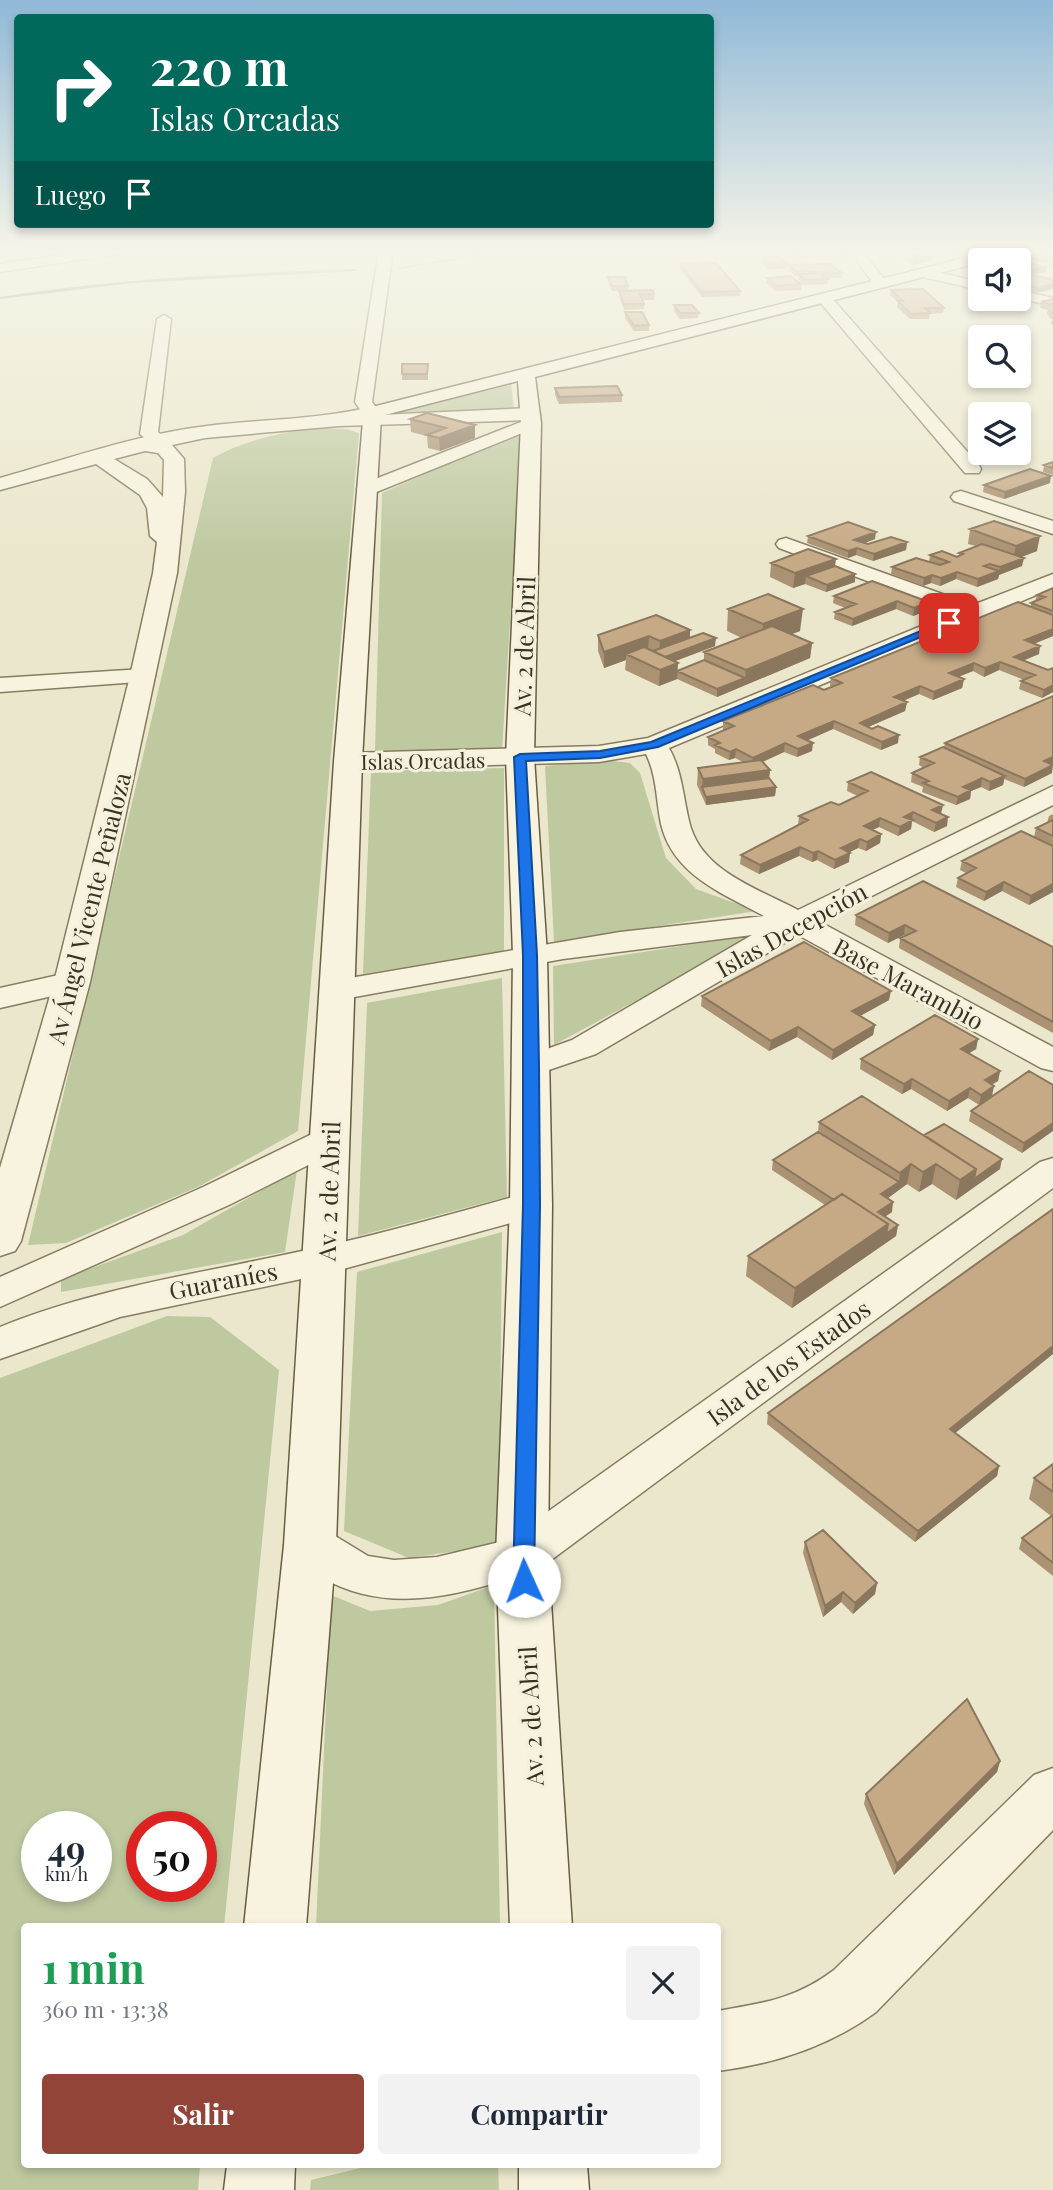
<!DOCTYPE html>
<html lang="es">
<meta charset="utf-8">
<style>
body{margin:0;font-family:"Playfair Display",serif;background:#f2f2f3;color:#1f2937;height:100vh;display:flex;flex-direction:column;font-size:26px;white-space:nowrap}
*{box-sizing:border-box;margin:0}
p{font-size:23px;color:#747a83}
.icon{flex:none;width:38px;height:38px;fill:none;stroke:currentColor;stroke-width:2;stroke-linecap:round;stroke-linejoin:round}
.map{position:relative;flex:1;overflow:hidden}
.drawer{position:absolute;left:21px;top:1923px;width:700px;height:245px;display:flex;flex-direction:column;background:#fff;border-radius:7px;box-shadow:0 4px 10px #0003}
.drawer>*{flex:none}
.top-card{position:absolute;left:14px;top:14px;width:700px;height:214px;border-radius:7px;box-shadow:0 4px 10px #0003;background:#00695c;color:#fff;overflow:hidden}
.buttons{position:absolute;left:968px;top:248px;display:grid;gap:14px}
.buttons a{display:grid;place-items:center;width:63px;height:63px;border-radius:7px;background:#fff;box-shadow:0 4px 10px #0003;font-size:35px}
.speed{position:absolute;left:21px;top:1811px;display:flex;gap:14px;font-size:35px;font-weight:700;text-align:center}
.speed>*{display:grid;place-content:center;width:91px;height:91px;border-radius:50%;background:#fff;box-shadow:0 4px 10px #0003;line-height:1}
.speed small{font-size:18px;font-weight:400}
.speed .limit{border:10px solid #d22;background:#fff;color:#111}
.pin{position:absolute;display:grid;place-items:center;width:60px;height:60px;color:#fff;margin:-30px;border-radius:14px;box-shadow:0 4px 10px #0006}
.me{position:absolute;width:77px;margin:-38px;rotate:358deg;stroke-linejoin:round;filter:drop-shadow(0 0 5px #0008)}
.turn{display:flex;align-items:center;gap:24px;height:147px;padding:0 21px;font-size:32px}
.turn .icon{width:91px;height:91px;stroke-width:2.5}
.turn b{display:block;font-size:49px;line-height:60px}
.then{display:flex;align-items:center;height:66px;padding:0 21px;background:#0003;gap:14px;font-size:26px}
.round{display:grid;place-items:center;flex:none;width:74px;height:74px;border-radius:7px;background:#f2f2f3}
.overview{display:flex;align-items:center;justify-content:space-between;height:119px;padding:0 21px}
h1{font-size:42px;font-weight:700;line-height:52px;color:#1e9e55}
.action{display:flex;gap:14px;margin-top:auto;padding:14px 21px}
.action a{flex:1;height:80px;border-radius:7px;background:#914437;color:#fff;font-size:28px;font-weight:700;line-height:80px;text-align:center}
.action a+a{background:#f2f2f3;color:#1f2937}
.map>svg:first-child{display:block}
.green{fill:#bec9a0;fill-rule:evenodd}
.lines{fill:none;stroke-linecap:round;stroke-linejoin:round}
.stream{fill:#738f8c;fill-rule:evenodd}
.minor-casing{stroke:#877b61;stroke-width:3}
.tertiary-casing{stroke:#877b61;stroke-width:3}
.secondary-casing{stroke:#695d44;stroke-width:3}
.minor{fill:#f7f3df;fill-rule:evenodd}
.tertiary{fill:#f7f3df;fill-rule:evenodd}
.secondary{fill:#f7f3df;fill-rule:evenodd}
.wall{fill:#aa9273}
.shaded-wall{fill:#8b775e}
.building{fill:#c6aa86;stroke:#8b775e;stroke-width:2}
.route{fill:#1a73e8;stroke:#114b97;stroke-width:2}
.labels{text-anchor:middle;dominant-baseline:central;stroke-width:6;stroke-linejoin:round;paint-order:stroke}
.far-street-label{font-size:21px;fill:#393123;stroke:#f3f0db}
.street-label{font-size:24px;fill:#393123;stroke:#f3f0db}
</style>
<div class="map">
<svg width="1053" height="2190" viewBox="0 0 1053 2190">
<rect width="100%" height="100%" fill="#ebe7cc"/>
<path class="green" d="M511 382 514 411 390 418 392 412Z
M312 428 346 429 359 433 298 1131 200 1186 66 1243 28 1245 213 458C242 441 279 433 312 428Z
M522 431 502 750 375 751 382 493Z
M606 760 630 763 640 773 666 858 696 889 757 911 554 942 545 766Z
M504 768V951L363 974 371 771Z
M758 934 752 938 554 1045 553 966Z
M502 978 507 1197 358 1236 367 1003Z
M297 1170 285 1252 61 1292V1279L183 1235Z
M502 1232 499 1545 409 1558 344 1531 357 1272Z
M167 1316 210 1317 279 1370 224 1927H24V2165H200L198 2190H0V1378ZM96 1827V1886H37V1827ZM201 1827V1886H142V1827Z
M494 1585 500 1927H316L331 1595 370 1611 438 1605Z
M373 2165H498L499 2190H310L311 2180Z"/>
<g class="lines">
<path class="stream" d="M508 250H517L399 269 397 268Z
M356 269 358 271 133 283 0 299V297C118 278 237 273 356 269Z"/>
<g class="minor-casing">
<path id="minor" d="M94 250H125L118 254 0 272V264Z
M379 250H393L372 402 380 413 371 418 365 417 355 402Z
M849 250H861L888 284 886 287H876Z
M923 269 980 282V290L918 276 916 273Z
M1018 290 1053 298V306L1018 298Z
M824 294 829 295 979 465 981 469 979 473H965L819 301 817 298Z
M164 315 171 319 158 432 168 441 159 446 153 445 140 434 157 319Z
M531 418 540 423 537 427 374 493 367 495 357 489 360 485Z
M961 491 1053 521V534L954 501 951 497 954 493Z
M786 538 973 605 1053 574V588L669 748C682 771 683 796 689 821 700 871 757 888 798 910L1053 786V805L820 922 1053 1047V1071L1041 1068 798 935 596 1054 531 1076 519 1073 514 1066 519 1059 572 1040 752 935 563 959 338 1000 327 997 322 990 327 983 338 980 620 932 764 916C722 893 673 875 661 824 656 800 657 776 646 754L599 762 348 769 339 767 335 761 339 755 348 753 599 746 648 738 953 613 779 548 776 544 779 540Z
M143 669 152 671 155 676 152 681 0 692V678Z
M72 972 83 975 88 982 83 989 0 1008V988Z
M329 1128 342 1132 347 1140 342 1148 229 1205 0 1307V1277L203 1187 316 1132Z
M1053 1158V1188L539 1569C468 1593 390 1618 321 1577 306 1568 294 1561 287 1545L293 1531 310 1526 327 1531 368 1556 394 1560 437 1557 508 1540 1040 1162Z
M531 1192 544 1196 550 1205 544 1214 325 1274 120 1317 0 1359V1327C104 1285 216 1271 325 1246 394 1231 462 1211 531 1192Z
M1053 1768V1830L876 2012C830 2046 774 2064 718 2071V2011C763 2003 796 1999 834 1970L1034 1775Z"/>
</g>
<g class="tertiary-casing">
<path id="tertiary" d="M371 407 378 409 379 415 530 408 540 414 530 420 339 426 205 438 172 445 184 459 185 492 177 573 90 982 21 1241 15 1251 0 1256V1168L54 982 130 676 153 573 157 542 150 536 147 508 140 495 96 464 0 490V478C67 459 138 434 207 426 263 419 315 420 371 407ZM145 451 158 453 164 460 163 497 147 479 114 459Z"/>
</g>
<g class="secondary-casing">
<path id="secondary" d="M996 250H1019L1017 253 535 377 541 423 534 757 547 955 552 1205 548 1555 572 1927H510L496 1555 510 1205 513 955 506 757 521 423 518 381 381 416 362 761 336 1545 306 1927H244L284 1545 334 761 363 421 362 413 364 409Z
M227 2165H295L294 2190H224Z
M519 2165H587L589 2190H519Z"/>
</g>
<use href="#minor" class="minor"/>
<use href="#tertiary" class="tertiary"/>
<use href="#secondary" class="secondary"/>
</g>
<path class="wall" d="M792 250H807L809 251 808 256 797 257 792 251Z
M811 250H846V255L816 256 811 251Z
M888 250H956V254L944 257 933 253 932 260 913 265Z
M1029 252 1053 253V267L1049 266 1050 261 1043 263 1028 258Z
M761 257 787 263 786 269H768L761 262Z
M1018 261 1046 272 1027 275 1053 279 1037 293 1018 288Z
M680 264 740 291V296L702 297 680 269Z
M789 265 842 273V278H827L828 279 827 284 804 285 798 279V276H795L789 270Z
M977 270H980V277L976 276Z
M608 277 628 286V291L654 294V300H642L644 304V309L624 310 619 296V291H612L608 282Z
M767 278 801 284V290L776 291 766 283Z
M891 290 944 308 943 313 930 314 929 319H910L897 307 898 302 890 295Z
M1053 299V325L1051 324 1052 319 1049 318V315L1047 314 1048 310 1040 308 1041 302Z
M674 305 699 313 698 318 680 319 674 311Z
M625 312 649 325V331H634L625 318Z
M428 364V380H402V374Z
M555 388 622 395V402L559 404 555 395Z
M410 419 475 425V438L440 451 428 448 427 436 411 432Z
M1053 462V475L1043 472 1044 465Z
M1050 483 1004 499 983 492 984 485Z
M970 529 1037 551 1021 557 1022 566 999 575 998 579 977 587 956 579 940 586 931 583 923 586 891 574 892 567 929 562 930 555 957 557 959 556V553L976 546 968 544Z
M808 536 875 539 864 543 868 544 907 542 906 550 873 561 856 555 848 558 807 543Z
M771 563 835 566 855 574V582L826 592 805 584 793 588 770 577Z
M872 581 928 610 913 616 896 609 852 626 834 619 835 612 845 608 833 603 834 596Z
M1053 588V636L1034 644 1039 654 1024 660 1048 670 1053 668V692L1042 698 1019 689 1021 681 1024 680 999 670 984 677 973 671 958 677 964 679 962 688 933 700 919 694 903 701 907 702 905 711 868 727 898 743 881 750 833 729 807 740 812 751 797 757 784 752 763 762 770 770 769 778 776 787 775 796 706 805 697 785 698 768 743 762 735 758 729 760 715 753V749L708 745V737L724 730H723V721L832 687 830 686 831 678 1031 606V603L1035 601 1037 595Z
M728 609 800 631 791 634 812 643 810 658 717 697 677 679 659 686 625 670 626 660 604 668 598 651V635L690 630V638L715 646 675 661 678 663 677 671 704 660V652L742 638 727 631Z
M945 743 1052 773 1024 787 1004 779 1003 785 989 791 981 787 971 791 970 799 956 805 922 792 923 787 911 782 912 773 924 768 919 765 920 757 944 747Z
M848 782 941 814 947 826 934 832 912 821 911 829 898 836 879 827 872 830 881 834 880 843 866 851 858 848 849 852V862L834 869 817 860 812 862 799 856 759 874 740 864 741 855 798 825 799 816 839 805 858 796 847 791Z
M1053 814V892L1029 905 1002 891 984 901 956 887 958 878 966 873 960 870 962 861 1034 837 1036 828 1047 823 1049 816Z
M856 915 1053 947V1033L899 948 900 938 906 936 904 935 888 943 855 925Z
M702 996 889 1000 860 1016 875 1025 873 1035 832 1060 797 1037 769 1051 701 1006Z
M978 1039 976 1049 969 1053 1000 1071 998 1081 992 1084V1096L979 1105 968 1098 947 1111 911 1089 902 1094 860 1069 861 1059Z
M1053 1085 1022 1153 969 1121 971 1111Z
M819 1122 924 1135 1000 1169 956 1200 932 1184 919 1192 907 1184 888 1198 892 1212 885 1217 898 1225 896 1236 792 1308 746 1276 748 1256 825 1205 772 1170 773 1160 818 1132Z
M768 1413 956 1433 999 1466 997 1476 915 1542 767 1424Z
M1053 1464V1576L1019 1549 1022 1538 1051 1516 1029 1499 1034 1478Z
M805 1542 877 1583 875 1594 853 1614 841 1602 823 1617 803 1553Z
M1000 1761 997 1772 894 1875 864 1804 866 1794Z"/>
<path class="shaded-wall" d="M933 250 932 260 913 265 914 255Z
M945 250H956V254L944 257Z
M1053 256V260L1043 263 1044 258Z
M1047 267 1046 272 1018 276V271Z
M1053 284V289L1037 293 1038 288Z
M475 425V438L440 451 439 438Z
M1051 476 1050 483 1004 499 1005 492Z
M876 532 875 539 854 547V540Z
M1040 536 1037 551 1013 560 1016 546Z
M907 542 906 550 873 561 874 554Z
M857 548 856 555 848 558V551Z
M1024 558 1022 566 999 575 998 579 977 587 978 579 999 571 1000 567Z
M836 559 834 574 806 576 805 584 793 588 795 573Z
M957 572 956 579 940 586 941 578Z
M855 574V582L826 592 827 585Z
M932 575 931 583 923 586 924 578Z
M897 601 896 609 852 626 853 619Z
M929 602 928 610 913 616 914 608Z
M803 609 800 631 761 646 763 624Z
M1053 629V636L1023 648 1025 640Z
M690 630V646L659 657 660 641Z
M649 636 648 652 626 654V660L604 668V652Z
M716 638 715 646 657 668 655 661Z
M812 643 810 658 717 697V689L745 678 746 670Z
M1040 646 1039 654 1013 665 1014 657Z
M1000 662 999 670 984 677 985 668Z
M678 663 677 679 659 686 660 670Z
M974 663 973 671 948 681 949 673Z
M964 679 962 688 933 700 934 692Z
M1053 685V692L1042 698 1044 690Z
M920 686 919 694 893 705 894 697Z
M907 702 905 711 859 731 860 723Z
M834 721 833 729 797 745 798 736Z
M899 735 898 743 881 750 882 742Z
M785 743 784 752 752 766 753 758Z
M813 743 812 751 797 757 798 749Z
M736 749 735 758 729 760 730 752Z
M1053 757V765L1044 761Z
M1053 765 1052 773 1024 787 1025 779Z
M770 770 768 787H702L703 779Z
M1005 776 1003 785 989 791 990 782Z
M982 778 981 787 971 791 970 799 956 805 958 797 963 787Z
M776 787 775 796 706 805V797Z
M943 805 941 814 932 810Z
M913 812 911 829 898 836 900 827 904 817Z
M948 817 947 826 934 832 936 823Z
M880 818 879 827 862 835 864 826Z
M881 834 880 843 866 851 867 842Z
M860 839 858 848 840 857 841 848Z
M800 847 799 856 759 874 760 865Z
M818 851 817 860 812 862 813 853Z
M850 853 849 862 834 869 835 860Z
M1004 882 1002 891 984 901 986 892Z
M1053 884V892L1029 905 1031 896Z
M905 925 904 935 888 943 889 933Z
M891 991 889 1000 851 1021 852 1011Z
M875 1025 873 1035 832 1060 833 1050Z
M798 1027 797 1037 769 1051 771 1041Z
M978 1039 976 1049 960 1059 961 1049Z
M1000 1071 998 1081 983 1090 985 1080Z
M912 1079 911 1089 902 1094 904 1084Z
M994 1086 992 1096 979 1105 981 1095Z
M970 1088 968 1098 947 1111 949 1101Z
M1053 1123V1131L1022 1153 1024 1143Z
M1002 1159 1000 1169 956 1200 960 1180 976 1169Z
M911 1164 907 1184 880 1204 881 1194 899 1182 900 1173Z
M936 1164 932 1184 919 1192 923 1172Z
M893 1202 892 1212 876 1222 878 1212Z
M888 1224 898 1225 896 1236 792 1308 795 1288Z
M1053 1346V1354L948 1439 950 1429Z
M999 1466 997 1476 915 1542 918 1531Z
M877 1583 875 1594 853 1614 855 1603Z
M843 1592 841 1602 823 1617 825 1606Z
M1000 1761 997 1772 894 1875 897 1864Z"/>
<path class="building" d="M796 250H807L809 251H798Z
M815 250H846L816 251Z
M906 250H933L914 255Z
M1038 250 1053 253V256L1044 258 1029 252Z
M778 256 787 263 769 264 761 257Z
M1000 257 1047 267 1018 271V261L987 260Z
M716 263 740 291 702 292 680 264Z
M829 264 842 273 795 271 789 265Z
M820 273 828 279 805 280 798 274Z
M1018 273 1053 279V284L1038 288 1018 282Z
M790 276 801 284 776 286 767 278Z
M608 277H625L628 286H612Z
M923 289 944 308H925L930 313 911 314 898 301H903L891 290Z
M653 290 654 294H640L644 304H624L619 291Z
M1053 299V305L1041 302Z
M674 305H692L699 313H680Z
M625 312H642L649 325 634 326Z
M402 364H428L427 374H402Z
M617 386 622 395 559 397 555 388Z
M427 413 475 425 439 438 427 435 446 428 410 419Z
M1053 462V468L1044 465Z
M1030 469 1051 476 1005 492 984 485Z
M994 521 1040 536 1016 546 970 529Z
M848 522 876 532 854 540 868 544 891 537 907 542 874 554 857 548 848 551 808 536Z
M982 544 1024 558 1000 567 990 564 984 566 999 571 978 579 957 572 941 578 932 575 924 578 892 567 916 558 940 565 949 562 930 555 942 551 957 557 963 554 959 553Z
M808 549 836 559 795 573 771 563Z
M835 566 855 574 827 585 806 576Z
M872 581 929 602 914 608 897 601 853 619 835 612 856 604 834 596Z
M1053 588V611L1031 603 1045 597 1037 595Z
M768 594 803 609 763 624 728 609Z
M1018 602 1053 615V629L1025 640 1040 646 1014 657 1048 670 1053 668V685L1044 690 1021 681 1035 675 1000 662 985 668 974 663 949 673 964 679 934 692 920 686 894 697 907 702 860 723 872 729 878 726 899 735 882 742 834 721 798 736 813 743 798 749 785 743 753 758 736 749 730 752 715 745 720 743 708 737 734 726 723 721 813 685 824 690 842 683 831 678Z
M656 615 690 630 660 641 649 636 604 652 598 635Z
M772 626 812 643 746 670 704 652Z
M703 633 716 638 665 657 653 651Z
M644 647 678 663 660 670 626 654Z
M704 660 745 678 717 689 677 671Z
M1053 696V757L1044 761 1053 765 1025 779 945 743Z
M943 747 1005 776 990 782 982 778 974 782 963 787 971 790 958 797 923 783 929 781 912 773 934 763 920 757Z
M761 760 770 770 703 779 698 768Z
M871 772 943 805 932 810 948 817 936 823 913 812 904 817 913 820 900 827 880 818 864 826 881 834 867 842 860 839 841 848 850 853 835 860 818 851 813 853 800 847 760 865 741 855 808 820 799 816 831 802 839 805 868 791 848 782Z
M769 778 776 787 706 797 702 787Z
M1053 820V836L1036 828Z
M1021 831 1053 846V884L1031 896 1004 882 986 892 958 878 976 868 962 861Z
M923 881 1053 947V1022L900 938 916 931 905 925 889 933 856 915Z
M804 942 891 991 852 1011 875 1025 833 1050 798 1027 771 1041 702 996Z
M935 1015 978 1039 961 1049 1000 1071 985 1080 994 1086 981 1095 970 1088 949 1101 912 1079 904 1084 861 1059Z
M1029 1071 1053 1085V1123L1024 1143 971 1111Z
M862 1096 976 1169 960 1180 936 1164 923 1172 911 1164 900 1173 819 1122Z
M944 1124 1002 1159 974 1179 976 1169 924 1135Z
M818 1132 899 1182 881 1194 893 1202 878 1212 898 1225 886 1234 888 1224 842 1194 834 1200 773 1160Z
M842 1194 888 1224 795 1288 748 1256Z
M1053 1209V1346L950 1429 999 1466 918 1531 768 1413Z
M1053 1464V1492L1034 1478Z
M1053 1515V1563L1022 1538Z
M823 1530 877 1583 855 1603 843 1592 825 1606 805 1542Z
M967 1699 1000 1761 897 1864 866 1794Z"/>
<linearGradient id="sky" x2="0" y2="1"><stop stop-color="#90b9d7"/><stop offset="0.45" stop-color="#f6f4e8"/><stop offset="1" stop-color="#f6f4e8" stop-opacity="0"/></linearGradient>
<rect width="1053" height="556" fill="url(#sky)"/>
<path class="route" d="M945 621 954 623 658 747 600 758 526 761 537 955 539 1066 540 1205 534 1581 531 1588 524 1590 516 1588 513 1581 523 1205V955L514 757 520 754 600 751 651 742Z"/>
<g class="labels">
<g class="far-street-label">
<text transform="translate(423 760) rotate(-1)">Islas Orcadas</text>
</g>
<g class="street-label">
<text transform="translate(523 646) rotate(-88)">Av. 2 de Abril</text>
<text transform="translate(88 908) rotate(-76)">Av Ángel Vicente Peñaloza</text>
<text transform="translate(791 929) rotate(-29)">Islas Decepción</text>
<text transform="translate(909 983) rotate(28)">Base Marambio</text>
<text transform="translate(328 1191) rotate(-88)">Av. 2 de Abril</text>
<text transform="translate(223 1280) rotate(-11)">Guaraníes</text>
<text transform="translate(788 1362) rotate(-36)">Isla de los Estados</text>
<text transform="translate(530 1716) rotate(-93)">Av. 2 de Abril</text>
</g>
</g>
</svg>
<div class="buttons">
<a><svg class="icon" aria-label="sound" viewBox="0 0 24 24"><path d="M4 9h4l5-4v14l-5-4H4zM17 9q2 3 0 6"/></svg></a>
<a><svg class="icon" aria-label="search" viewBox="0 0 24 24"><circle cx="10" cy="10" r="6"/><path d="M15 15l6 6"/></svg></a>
<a><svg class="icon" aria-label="layers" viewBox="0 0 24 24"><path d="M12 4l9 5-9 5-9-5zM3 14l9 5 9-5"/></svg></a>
</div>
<div class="speed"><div>49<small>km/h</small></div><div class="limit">50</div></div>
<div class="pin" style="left:949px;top:623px;background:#d93025"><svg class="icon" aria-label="arrive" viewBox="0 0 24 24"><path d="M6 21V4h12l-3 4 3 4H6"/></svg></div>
<svg class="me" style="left:524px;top:1581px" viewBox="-20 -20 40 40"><circle r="19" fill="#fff"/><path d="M0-13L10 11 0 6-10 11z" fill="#1a73e8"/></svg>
<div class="top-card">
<div class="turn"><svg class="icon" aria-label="right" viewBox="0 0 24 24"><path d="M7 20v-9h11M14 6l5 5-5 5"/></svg><div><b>220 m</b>Islas Orcadas</div></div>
<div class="then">Luego<svg class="icon" aria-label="arrive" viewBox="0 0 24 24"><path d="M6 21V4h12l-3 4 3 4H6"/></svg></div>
</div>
<section class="drawer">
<div class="overview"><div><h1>1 min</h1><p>360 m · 13:38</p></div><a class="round"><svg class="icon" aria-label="close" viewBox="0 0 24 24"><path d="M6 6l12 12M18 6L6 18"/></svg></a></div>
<div class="action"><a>Salir</a><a>Compartir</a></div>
</section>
</div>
